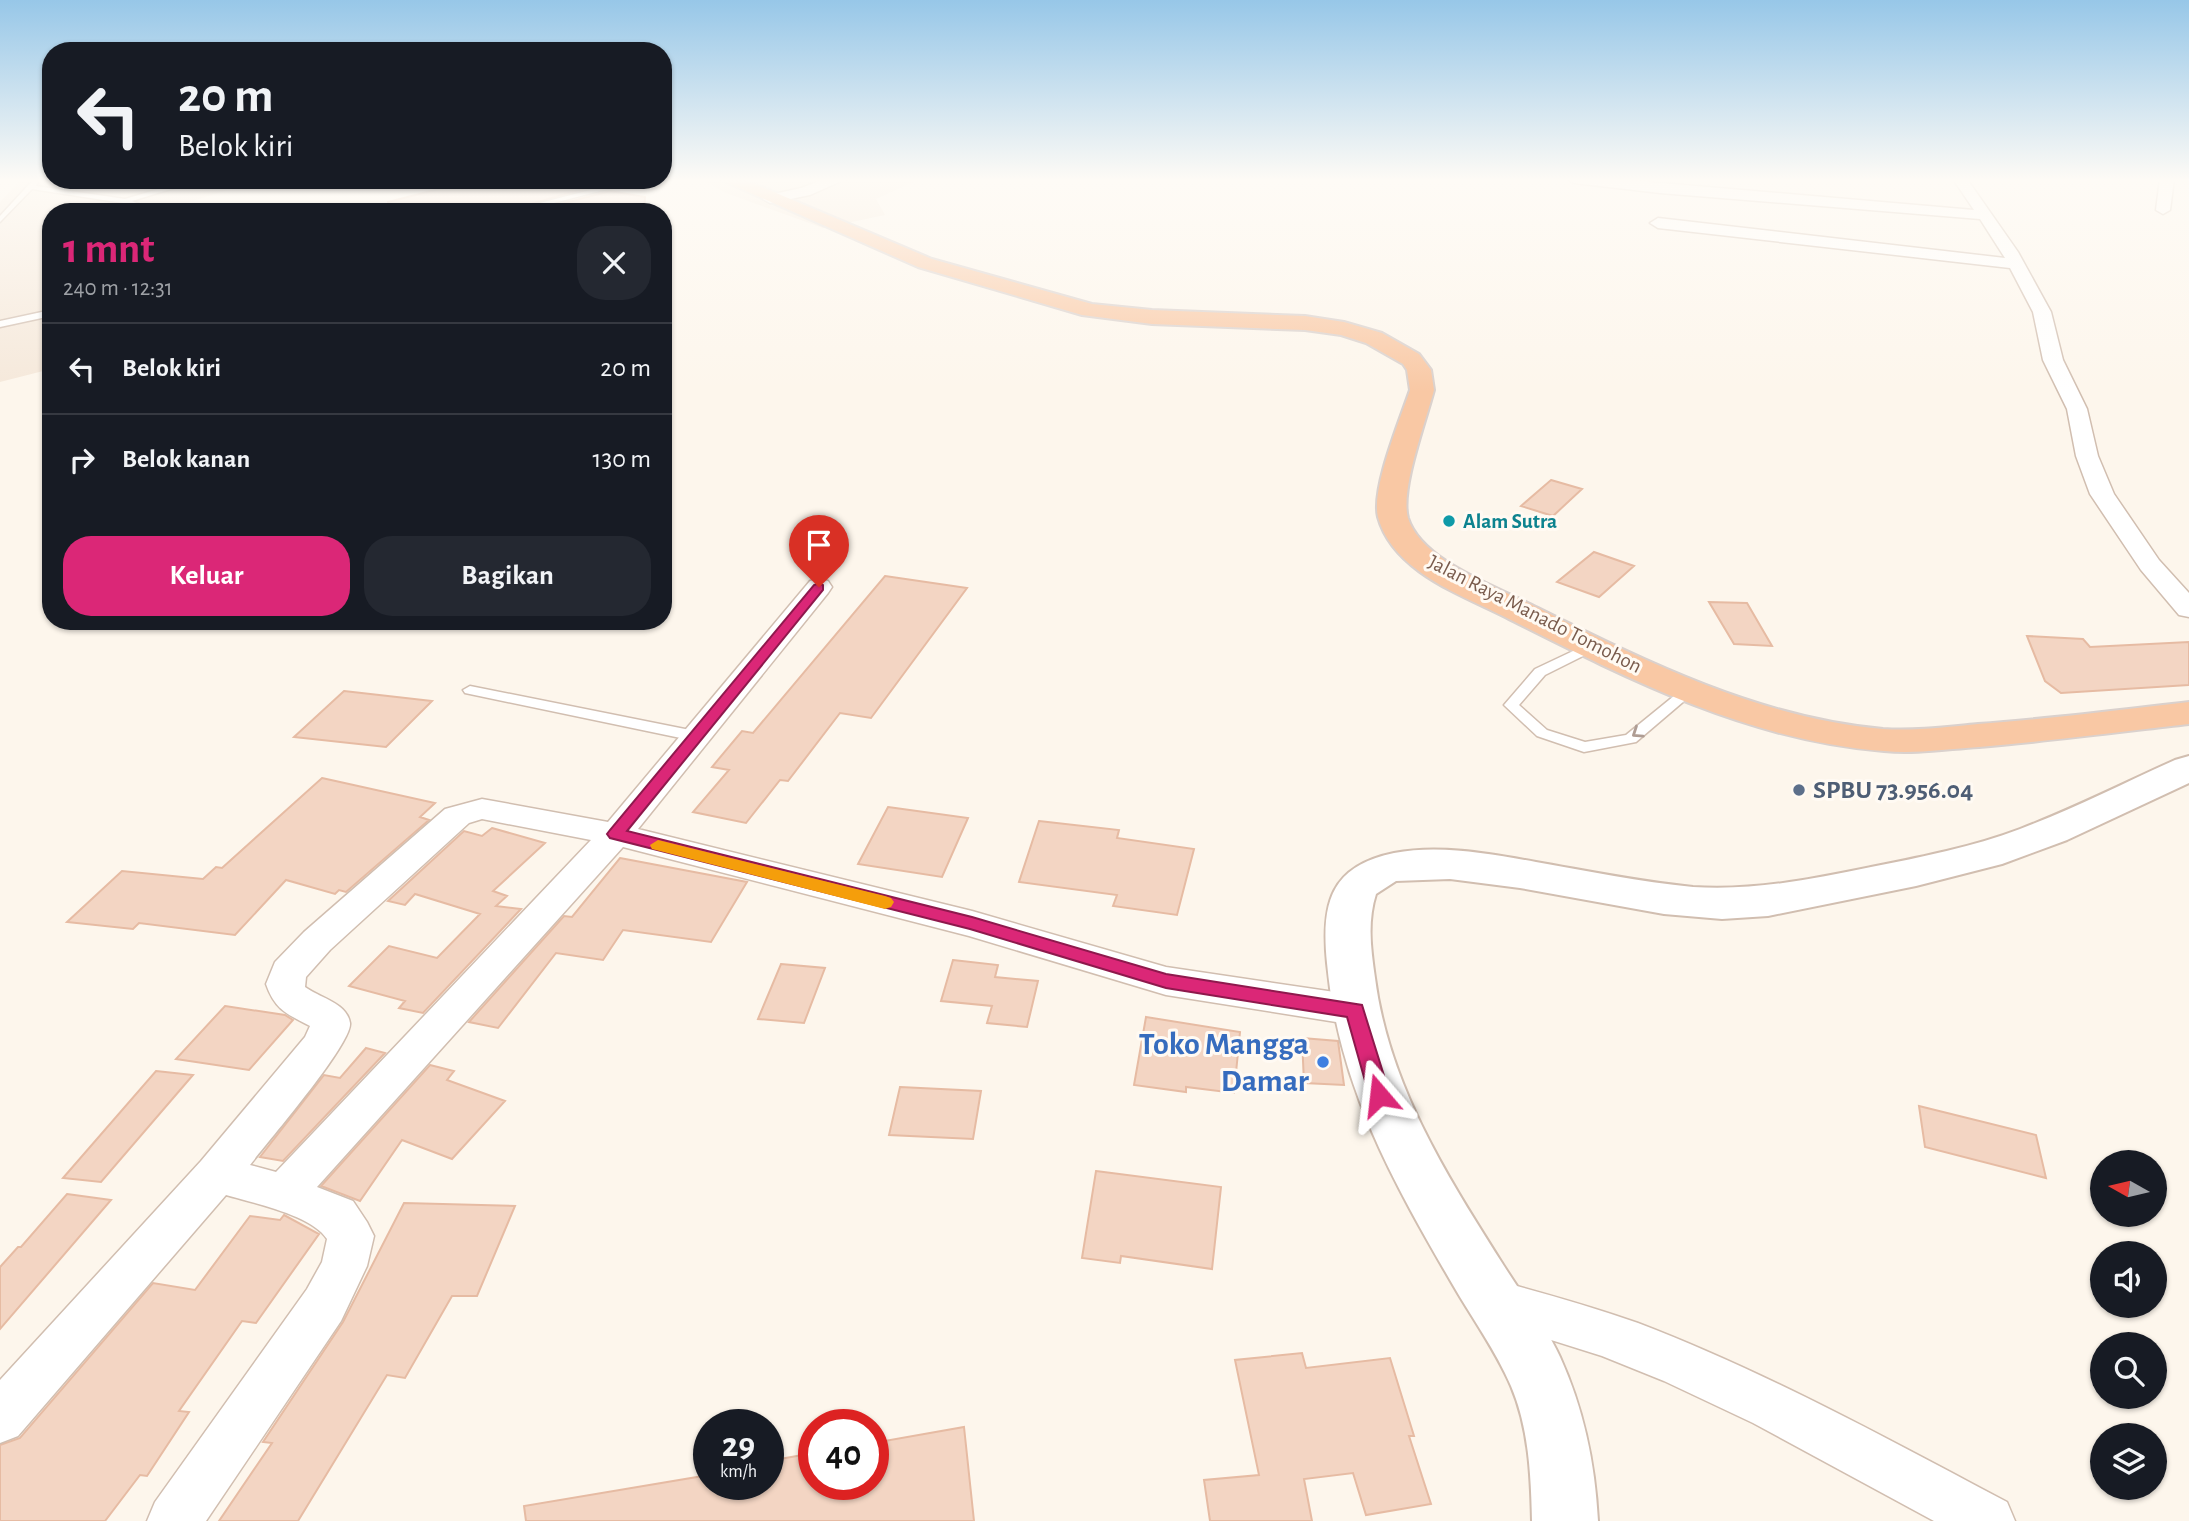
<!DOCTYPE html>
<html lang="id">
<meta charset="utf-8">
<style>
body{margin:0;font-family:"Alegreya Sans",sans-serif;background:#242831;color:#f1f3f6;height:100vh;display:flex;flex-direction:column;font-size:26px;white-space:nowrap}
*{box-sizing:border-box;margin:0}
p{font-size:23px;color:#9ea1a6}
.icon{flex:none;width:38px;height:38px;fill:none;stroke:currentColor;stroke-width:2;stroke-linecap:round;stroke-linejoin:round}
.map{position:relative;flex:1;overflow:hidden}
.side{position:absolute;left:42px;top:203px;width:630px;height:427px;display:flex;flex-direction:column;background:#171b24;border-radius:28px;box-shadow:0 2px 5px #0004}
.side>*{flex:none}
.hud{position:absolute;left:42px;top:42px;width:630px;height:147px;border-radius:28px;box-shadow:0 2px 5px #0004;background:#171b24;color:#f1f3f6;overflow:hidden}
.needle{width:46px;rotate:278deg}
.controls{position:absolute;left:2090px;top:1150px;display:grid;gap:14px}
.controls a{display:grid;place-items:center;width:77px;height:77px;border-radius:50%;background:#171b24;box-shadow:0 2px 5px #0004;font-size:35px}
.speed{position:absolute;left:693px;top:1409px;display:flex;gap:14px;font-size:35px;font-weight:700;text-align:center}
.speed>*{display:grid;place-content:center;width:91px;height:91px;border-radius:50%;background:#171b24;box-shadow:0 2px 5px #0004;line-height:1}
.speed small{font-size:18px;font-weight:400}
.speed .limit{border:10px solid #d22;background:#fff;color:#111}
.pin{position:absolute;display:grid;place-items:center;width:60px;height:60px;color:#fff;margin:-72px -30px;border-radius:50% 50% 50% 0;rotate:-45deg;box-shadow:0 0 7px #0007}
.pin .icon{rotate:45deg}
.me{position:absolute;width:77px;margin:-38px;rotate:343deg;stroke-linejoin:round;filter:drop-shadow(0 0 5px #0008)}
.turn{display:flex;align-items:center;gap:24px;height:147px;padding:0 21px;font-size:32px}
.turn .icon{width:91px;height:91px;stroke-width:2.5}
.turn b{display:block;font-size:49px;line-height:60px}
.round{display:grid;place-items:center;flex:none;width:74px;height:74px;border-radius:28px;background:#242831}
.overview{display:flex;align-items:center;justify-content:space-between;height:119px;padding:0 21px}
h1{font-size:42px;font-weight:600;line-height:52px;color:#db2777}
.action{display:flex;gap:14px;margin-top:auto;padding:14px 21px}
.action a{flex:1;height:80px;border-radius:28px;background:#db2777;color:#fff;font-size:28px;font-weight:600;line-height:80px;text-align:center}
.action a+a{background:#242831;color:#f1f3f6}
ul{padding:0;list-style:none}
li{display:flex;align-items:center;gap:21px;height:91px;padding:0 21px;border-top:2px solid #363941}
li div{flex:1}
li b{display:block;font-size:26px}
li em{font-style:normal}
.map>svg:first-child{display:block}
.residential{fill:#f5e8da}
.building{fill:#f3d5c3;stroke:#e6bba3;stroke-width:2}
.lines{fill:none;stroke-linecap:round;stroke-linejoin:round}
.service-casing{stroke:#d1beb0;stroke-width:3}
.minor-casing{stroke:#d1beb0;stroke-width:3}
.tertiary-casing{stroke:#d1beb0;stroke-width:4}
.trunk-casing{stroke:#dad1cd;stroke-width:4}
.service{fill:#fff;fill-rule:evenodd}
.minor{fill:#fff;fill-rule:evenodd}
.tertiary{fill:#fff;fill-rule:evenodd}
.trunk{fill:#f9c8a4;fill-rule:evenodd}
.oneway{stroke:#af9d94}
.route{fill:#db2777;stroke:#8e194d;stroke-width:2}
.slow{fill:#f59e0b}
.culture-dot{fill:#0f9aa8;stroke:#fffaf3;stroke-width:2.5}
.service-dot{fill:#5c6f8a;stroke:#fffaf3;stroke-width:2.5}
.shop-dot{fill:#3f7fe0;stroke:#fffaf3;stroke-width:2.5}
.labels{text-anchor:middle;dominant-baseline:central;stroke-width:6;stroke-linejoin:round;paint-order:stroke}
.far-culture-label{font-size:21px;font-weight:bold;fill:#0d838f;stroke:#fffaf3;text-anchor:start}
.far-street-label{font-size:21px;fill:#7a5c4d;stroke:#fffaf3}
.service-label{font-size:26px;font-weight:bold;fill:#4e5e75;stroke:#fffaf3;text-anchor:start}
.near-shop-label{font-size:32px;font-weight:bold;fill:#366cbe;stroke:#fffaf3;text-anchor:end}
</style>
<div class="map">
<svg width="2189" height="1521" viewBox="0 0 2189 1521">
<rect width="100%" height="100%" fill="#fdf6ec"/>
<path class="residential" d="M22 179 51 180H259L174 207 216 212H51V369L0 382V202Z
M701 179H920L876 199 885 215 823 228 726 193Z"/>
<path class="building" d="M474 180 504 190 536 180 590 187 503 212H390L388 202Z
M610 191 645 197 644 212H530Z
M1551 480 1582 489 1553 516 1521 506Z
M1594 552 1634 566 1599 597 1557 582Z
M885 576 967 588 871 718 840 713 788 781 780 780 746 823 693 812 729 770 712 767 742 731 753 733Z
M1709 602 1747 603 1772 646 1734 644Z
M2027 636 2083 639 2090 647 2189 642V685L2061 693 2045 681Z
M344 691 432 701 386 747 294 737Z
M322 778 435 803 420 817 429 820 346 892 339 890 335 894 286 880 235 935 139 923 133 929 67 922 122 871 203 879 216 867 222 868Z
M888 807 968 818 942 877 858 864Z
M1039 821 1119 830 1117 838 1194 849 1177 915 1113 906 1117 895 1019 882Z
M492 828 545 843 493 891 507 896 496 906 521 909 423 1013 399 1008 405 1001 349 986 389 946 437 958 480 914 415 894 405 905 388 901 464 831 482 836Z
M620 858 747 882 711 942 623 930 603 960 556 953 498 1028 469 1022 564 916 572 917Z
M953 960 998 965 995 977 1038 981 1027 1027 987 1023 992 1006 941 1001Z
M781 964 825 968 804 1023 758 1019Z
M225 1006 285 1015 293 1020 249 1070 176 1059Z
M1146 1017 1240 1032 1234 1093 1186 1087V1092L1134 1085Z
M1302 1038 1338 1041 1344 1085 1304 1083Z
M366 1048 385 1053 283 1161 260 1157 324 1075 340 1078Z
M430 1065 454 1071 447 1080 505 1101 452 1159 402 1140 360 1201 321 1186Z
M156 1071 193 1075 101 1182 63 1178Z
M900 1087 981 1091 973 1139 889 1135Z
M1919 1106 2036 1135 2046 1178 1925 1147Z
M1096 1171 1221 1187 1212 1269 1121 1256 1120 1263 1082 1258Z
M67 1194 111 1200 0 1329V1267L18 1247H21Z
M404 1203 515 1206 477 1296H452L405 1378 387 1375 298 1521H219L272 1443 263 1442 343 1322Z
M284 1215 319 1234 256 1323 242 1321 179 1411 189 1412 147 1476 140 1475 105 1521H0V1445L20 1438 153 1283 195 1290 250 1216 280 1220Z
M1302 1353 1306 1368 1390 1358 1414 1436H1409L1431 1504 1366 1515 1353 1473 1304 1479 1312 1521H1210L1204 1480 1259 1475 1235 1360Z
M964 1427 974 1521H526L524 1506 709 1475V1484H768V1461L814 1453V1484H873V1443Z"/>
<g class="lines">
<g class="service-casing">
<path id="service" d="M34 179 39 181 36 186 125 199 189 180H200L132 201 139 204 140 212H132V207L123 203 32 189 0 222V216Z
M629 180H642L519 212H505Z
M51 310V316L0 327V321Z
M1590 643 1597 647 1595 650 1545 675 1519 705 1547 730 1585 742 1626 735 1685 687H1695L1697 690 1636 742 1584 752 1537 736 1504 705 1535 669Z
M470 686 695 731 703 736 695 741 465 693 463 690Z"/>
</g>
<g class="minor-casing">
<path id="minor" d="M825 179H846L810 195 770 203 763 199 765 196 801 188Z
M1567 179H1614L1974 210 1953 179H1967L2018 252 2051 312 2063 360 2087 409 2098 456 2114 494 2159 560 2189 593V617L2179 615 2141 570 2090 494 2076 456 2067 409 2043 360 2033 312 2010 268 1658 228 1650 223 1658 218 2005 258 1980 219 1660 193 1574 183Z
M2160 179H2174L2170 210 2163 214 2156 210Z
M501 180H527L520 184 501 186Z
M819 579 828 581 832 587 828 593 638 829 972 911 1166 967 1355 995 1369 1000 1375 1010 1369 1020 1355 1025 1166 995 969 936 623 847 317 1187 353 1201 367 1222 374 1236 367 1266 341 1321 206 1521H147L155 1502 307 1289 322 1262 327 1239C312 1215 253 1203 226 1195L18 1436 0 1443V1380L201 1161 305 1037 310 1026C287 1014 275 1010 266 984L275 962 304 932 445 809 482 799 608 822 810 581ZM482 819 591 840 276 1172 250 1165C266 1144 353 1043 350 1023 347 1003 320 998 305 987L306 977 330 950 469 823Z
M1495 1280C1543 1293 1591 1306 1638 1323 1766 1372 1886 1438 2007 1502L2015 1521H1934L1753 1423 1664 1381 1602 1356 1478 1317 1471 1302 1478 1287Z"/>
</g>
<g class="tertiary-casing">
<path id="tertiary" d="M2189 756V783L2067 840 2002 864 1916 886 1768 916 1722 919 1664 914 1520 888 1450 879 1396 881 1376 894C1367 922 1371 950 1375 978 1389 1086 1447 1176 1504 1266 1523 1296 1545 1325 1560 1357 1584 1410 1595 1463 1598 1521H1532C1531 1476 1529 1428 1511 1386 1496 1351 1472 1318 1453 1285 1393 1182 1338 1084 1327 963 1321 904 1330 866 1394 853 1440 844 1491 854 1536 862 1588 871 1640 882 1693 887 1754 891 1812 879 1871 867 1922 857 1972 847 2020 829 2073 809 2124 783 2175 760Z"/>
</g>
<g class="trunk-casing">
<path id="trunk" d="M719 179H743L932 259 1092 304 1152 310 1305 316 1344 322 1382 333 1419 354 1431 370 1434 390C1426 421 1400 490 1408 518 1421 559 1490 584 1526 602 1639 658 1756 718 1883 729 1915 731 1947 727 1978 724 2049 719 2119 710 2189 702V724C2119 732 2049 741 1979 747 1947 749 1915 754 1884 751 1749 741 1626 678 1507 618 1462 595 1393 572 1378 517 1371 489 1400 420 1410 390L1407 370 1403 364 1366 343 1341 335 1305 330 1152 324 1082 315 918 267Z"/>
</g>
<use href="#service" class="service"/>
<use href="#minor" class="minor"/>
<use href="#tertiary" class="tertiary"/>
<use href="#trunk" class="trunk"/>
</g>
<defs><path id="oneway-chevron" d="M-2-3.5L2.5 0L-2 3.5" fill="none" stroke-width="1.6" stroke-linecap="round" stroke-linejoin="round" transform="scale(1.75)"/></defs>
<use class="oneway" href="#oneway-chevron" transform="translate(1637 733) rotate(146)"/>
<linearGradient id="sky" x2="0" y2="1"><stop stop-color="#97c7e8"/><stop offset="0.46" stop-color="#fefbf6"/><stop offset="1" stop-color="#fefbf6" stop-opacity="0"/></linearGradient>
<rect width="2189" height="392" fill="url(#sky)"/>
<path class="route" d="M819 583 823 585V590L627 831 972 917 1166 974 1362 1005 1390 1095 1387 1101 1379 1103 1372 1101 1369 1095 1347 1017 1166 988 970 929 610 838 607 834 610 830 814 585Z"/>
<path class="slow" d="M658 840 885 896 891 898 894 902 891 907 885 909 652 849 650 845Z"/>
<circle class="culture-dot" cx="1449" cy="521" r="7"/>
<circle class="service-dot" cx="1799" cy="790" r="7"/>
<circle class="shop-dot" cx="1323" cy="1062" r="7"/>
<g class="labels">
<g class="far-culture-label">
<text x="1463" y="521">Alam Sutra</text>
</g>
<g class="far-street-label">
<text transform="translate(1535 614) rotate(27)">Jalan Raya Manado Tomohon</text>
</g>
<g class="service-label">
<text x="1813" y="790">SPBU 73.956.04</text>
</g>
<g class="near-shop-label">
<text x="1309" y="1044">Toko Mangga<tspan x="1309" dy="37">Damar</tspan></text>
</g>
</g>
</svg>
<div class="controls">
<a><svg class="needle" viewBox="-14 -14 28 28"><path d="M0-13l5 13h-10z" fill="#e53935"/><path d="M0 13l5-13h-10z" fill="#9ea1a6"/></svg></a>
<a><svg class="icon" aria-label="sound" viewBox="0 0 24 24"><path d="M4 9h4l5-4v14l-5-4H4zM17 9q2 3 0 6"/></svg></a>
<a><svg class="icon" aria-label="search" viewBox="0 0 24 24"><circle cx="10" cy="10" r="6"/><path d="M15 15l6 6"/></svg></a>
<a><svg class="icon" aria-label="layers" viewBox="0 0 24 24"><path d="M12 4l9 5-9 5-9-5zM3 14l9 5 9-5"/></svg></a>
</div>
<div class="speed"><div>29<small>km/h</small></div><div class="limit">40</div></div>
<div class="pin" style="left:819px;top:587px;background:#d93025"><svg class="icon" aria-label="arrive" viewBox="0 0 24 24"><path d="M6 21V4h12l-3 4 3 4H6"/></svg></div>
<svg class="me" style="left:1379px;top:1095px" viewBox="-20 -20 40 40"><path d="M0-17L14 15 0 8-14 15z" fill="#db2777" stroke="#fff" stroke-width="4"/></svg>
<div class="hud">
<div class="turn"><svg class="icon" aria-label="left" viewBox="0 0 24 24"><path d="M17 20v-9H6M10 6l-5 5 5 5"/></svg><div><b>20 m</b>Belok kiri</div></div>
</div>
<section class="side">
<div class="overview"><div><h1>1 mnt</h1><p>240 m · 12:31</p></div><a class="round"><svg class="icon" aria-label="close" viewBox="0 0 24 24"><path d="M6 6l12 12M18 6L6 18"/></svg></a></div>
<ul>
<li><svg class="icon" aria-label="left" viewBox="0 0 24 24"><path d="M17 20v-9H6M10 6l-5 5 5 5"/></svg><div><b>Belok kiri</b></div><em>20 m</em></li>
<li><svg class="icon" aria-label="right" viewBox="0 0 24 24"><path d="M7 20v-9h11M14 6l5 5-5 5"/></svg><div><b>Belok kanan</b></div><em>130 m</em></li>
</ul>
<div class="action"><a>Keluar</a><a>Bagikan</a></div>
</section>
</div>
